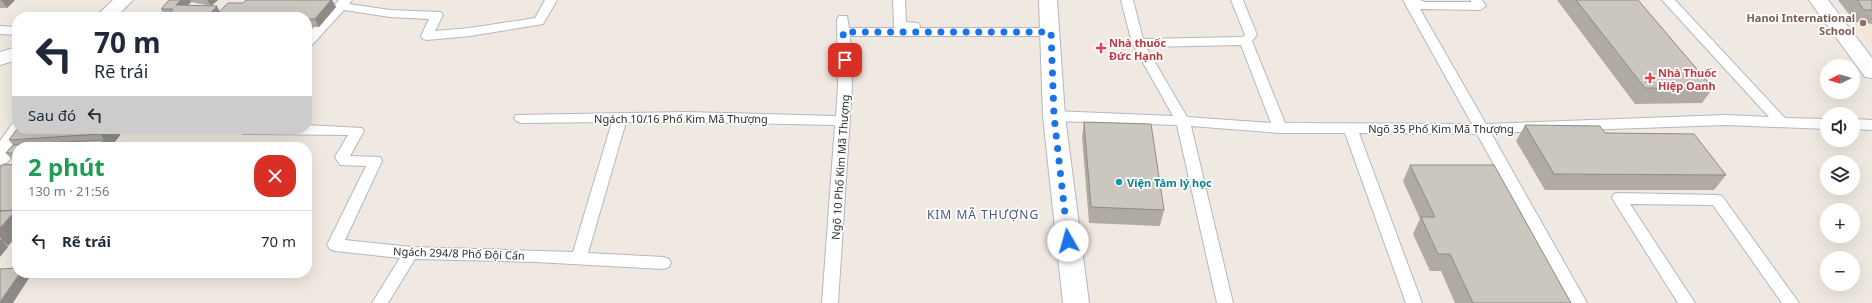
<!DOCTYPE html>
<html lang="vi">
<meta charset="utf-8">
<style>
body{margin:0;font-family:"Noto Sans",sans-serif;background:#f2f2f3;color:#1f2937;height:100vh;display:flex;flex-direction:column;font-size:15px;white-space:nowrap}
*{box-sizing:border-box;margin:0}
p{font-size:13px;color:#747a83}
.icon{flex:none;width:22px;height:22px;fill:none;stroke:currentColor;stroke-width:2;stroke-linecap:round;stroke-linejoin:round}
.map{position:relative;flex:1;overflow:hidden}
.side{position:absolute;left:12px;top:142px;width:300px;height:136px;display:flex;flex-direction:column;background:#fff;border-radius:16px;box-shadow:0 4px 16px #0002}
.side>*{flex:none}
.hud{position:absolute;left:12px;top:12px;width:300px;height:122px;border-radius:16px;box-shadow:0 4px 16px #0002;background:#fff;color:#1f2937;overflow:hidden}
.needle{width:26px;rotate:265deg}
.tools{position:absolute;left:1820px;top:59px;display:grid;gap:8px}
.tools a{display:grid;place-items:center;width:40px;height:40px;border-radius:50%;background:#fff;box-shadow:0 4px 16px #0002;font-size:20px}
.pin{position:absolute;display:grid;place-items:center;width:34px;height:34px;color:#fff;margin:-17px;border-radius:8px;box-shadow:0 2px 6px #0006}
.me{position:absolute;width:44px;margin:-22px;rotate:353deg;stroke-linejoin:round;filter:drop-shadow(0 0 3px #0008)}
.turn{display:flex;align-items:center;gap:14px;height:84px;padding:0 16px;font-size:18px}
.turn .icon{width:52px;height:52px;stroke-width:2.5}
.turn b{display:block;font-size:28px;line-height:34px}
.then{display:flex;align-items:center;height:38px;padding:0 16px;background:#0003;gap:8px;font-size:15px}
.round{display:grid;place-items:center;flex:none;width:42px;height:42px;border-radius:16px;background:#f2f2f3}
.overview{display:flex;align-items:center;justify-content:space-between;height:68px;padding:0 16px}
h1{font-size:24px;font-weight:700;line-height:30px;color:#1e9e55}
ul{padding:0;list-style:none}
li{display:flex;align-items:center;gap:12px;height:60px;padding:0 16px;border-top:1px solid #e0e1e3}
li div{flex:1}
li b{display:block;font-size:15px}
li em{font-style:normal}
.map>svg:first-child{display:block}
.education{fill:#f0e6d1}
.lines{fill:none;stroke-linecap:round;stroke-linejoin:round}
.service-casing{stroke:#b4b7c1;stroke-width:2}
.minor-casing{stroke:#b4b7c1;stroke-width:2}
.tertiary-casing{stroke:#b4b7c1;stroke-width:2}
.service{fill:#fff;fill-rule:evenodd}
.minor{fill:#fff;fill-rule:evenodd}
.tertiary{fill:#fff;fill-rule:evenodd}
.wall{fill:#afaba4}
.shaded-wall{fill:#8e8b86}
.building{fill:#cbc7bf;stroke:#8e8b86}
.route{stroke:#1a73e8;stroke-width:7;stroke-dasharray:0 12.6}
.education-dot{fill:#8d6e63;stroke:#fff;stroke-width:1.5}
.health-dot{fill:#e0444e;stroke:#fff;stroke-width:1.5}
.culture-dot{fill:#0f9aa8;stroke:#fff;stroke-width:1.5}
.labels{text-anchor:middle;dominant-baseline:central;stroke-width:3.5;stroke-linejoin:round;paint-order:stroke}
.education-label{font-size:11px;font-weight:bold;fill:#785e54;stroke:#fff;text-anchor:end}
.health-label{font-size:11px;font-weight:bold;fill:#be3a42;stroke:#fff;text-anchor:start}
.street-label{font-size:11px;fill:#2e2e2e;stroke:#fff}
.culture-label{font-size:11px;font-weight:bold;fill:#0d838f;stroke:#fff;text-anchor:start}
.neighbourhood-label{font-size:12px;letter-spacing:1px;fill:#4d5680;stroke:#fff}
</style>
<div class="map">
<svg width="1872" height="303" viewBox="0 0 1872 303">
<rect width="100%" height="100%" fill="#efe9e1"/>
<path class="education" d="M1838 0H1872V46Z"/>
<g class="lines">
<g class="service-casing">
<path id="service" d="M339 0H352L349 4 390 10 441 12 443 15 435 31 470 28 535 18 545 0H557L543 24 470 36 427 40 423 39 421 36 429 19 390 17 344 10 311 46 307 47V35Z
M893 0H905L906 22 918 23 920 26 919 28H1051L1055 29 1057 32 1055 35 1051 36H850L852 86 838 303H822L835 125 685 122H626L588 253 663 257 669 259 671 263 669 267 663 269 536 262 415 259 388 303H372L400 258 335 251 330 249 327 245 366 166 340 165 335 157 348 135 244 134 239 132 237 129H307V125L362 128 364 131 350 156 380 157 382 161 345 240 411 247 573 252 612 122 521 123 516 121 514 118 516 115 685 112 836 116 838 86 837 19 839 16H847L849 28H895L894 26Z
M1121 0H1133L1143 39 1242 37 1245 35 1231 0H1243L1257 35 1252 41 1285 123 1472 124 1403 0H1420L1425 2H1472L1470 0H1482L1486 6 1480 10 1420 9 1486 124 1726 115 1769 117 1662 0H1675L1785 118 1827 119V129L1726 125 1491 133 1587 303H1571L1477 134 1359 133 1422 303H1406L1345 133H1280L1191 126 1233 303H1217L1177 125 1054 121 1049 119 1047 116 1049 113 1054 111 1173 116 1132 43ZM1241 45 1271 123 1187 117 1146 47Z
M0 26 17 27V35L0 34Z
M1853 119 1872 120V130L1853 129Z
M1619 193 1717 195 1722 196 1799 303H1782L1713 205 1630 204 1695 303H1678L1612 198 1614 194Z"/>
</g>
<g class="minor-casing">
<path id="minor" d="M1039 0H1057L1065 116 1089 303H1063L1043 116Z"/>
</g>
<g class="tertiary-casing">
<path id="tertiary" d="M113 0H133L116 17H95Z
M1809 0H1828L1872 58V78L1865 77Z
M17 47V60L0 65V52Z
M17 123V129H31L8 162 0 165V141L12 124Z"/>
</g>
<use href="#service" class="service"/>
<use href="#minor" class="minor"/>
<use href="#tertiary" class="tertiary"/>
</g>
<path class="wall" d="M0 0H15L7 8H0Z
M169 0H218L211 6 191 2 188 5 220 11 243 3 246 0H332L336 7 319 27H311L312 30 307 36V17L166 16 161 9Z
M1557 0H1638L1713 88 1702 103 1635 104Z
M1838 0H1872V24L1855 22Z
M1084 122 1164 210 1160 226 1089 223 1082 137Z
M1525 125 1605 133 1726 175 1714 190H1545L1516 141Z
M116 129 120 135 111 147H17V161H13L6 153 13 145 9 140Z
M1410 165 1571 303H1455L1441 271H1430L1413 234 1420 219 1403 181Z"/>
<path class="shaded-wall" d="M1 0H15L7 8Z
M181 0H190L191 2 181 13 176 5Z
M207 0H218L211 6Z
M331 0H332L336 7 319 27 315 19Z
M217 6 221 14 218 17H207Z
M308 22 312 30 307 36V23Z
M104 129H116L120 135 111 147H110L100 134Z
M104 140 110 147H99Z
M307 200 310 204 307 209Z
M16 210 17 211V236L8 246 0 238V228Z
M1 239 8 247 0 257V240Z
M20 273H29L31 275 13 303H0V302Z"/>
<path class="building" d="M169 0H181L176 5 217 6 207 17H166L173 9H161Z
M246 0H331L315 19H307V17H214L228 3H243Z
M1576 0H1638L1713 88H1645Z
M1857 0H1872V10H1864Z
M1084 122 1151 124 1164 210 1091 207Z
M1525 125 1600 126 1605 133 1694 134 1726 175 1554 174Z
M17 129H104L100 134 9 140Z
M104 140 99 147H17V153H6L13 145Z
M17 164V211L16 210 0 211V167L2 165Z
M1410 165H1494L1571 303H1473L1450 254H1438L1421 217H1435Z
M16 210 0 228V211Z
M17 268V273H20L0 302V269Z"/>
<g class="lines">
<path class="route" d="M845 60 843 32H1051L1054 116 1068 241"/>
</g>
<circle class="education-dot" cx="1863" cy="23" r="4"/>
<g class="health-dot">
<path d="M1099 42h4v4h4v4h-4v4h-4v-4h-4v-4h4z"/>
<path d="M1648 72h4v4h4v4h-4v4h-4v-4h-4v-4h4z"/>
</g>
<circle class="culture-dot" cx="1119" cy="182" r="4"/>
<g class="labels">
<g class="education-label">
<text x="1855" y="17">Hanoi International<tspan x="1855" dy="13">School</tspan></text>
</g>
<g class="health-label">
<text x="1109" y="42">Nhà thuốc<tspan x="1109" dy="13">Đức Hạnh</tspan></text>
<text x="1658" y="72">Nhà Thuốc<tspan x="1658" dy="13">Hiệp Oanh</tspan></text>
</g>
<g class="street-label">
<text x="681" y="118">Ngách 10/16 Phố Kim Mã Thượng</text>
<text x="1441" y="128">Ngõ 35 Phố Kim Mã Thượng</text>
<text transform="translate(840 167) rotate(-86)">Ngõ 10 Phố Kim Mã Thượng</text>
<text transform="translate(459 253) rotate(2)">Ngách 294/8 Phố Đội Cấn</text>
</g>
<g class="culture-label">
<text x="1127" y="182">Viện Tâm lý học</text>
</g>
<g class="neighbourhood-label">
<text x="983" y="214">KIM MÃ THƯỢNG</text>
</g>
</g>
</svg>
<div class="tools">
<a><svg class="needle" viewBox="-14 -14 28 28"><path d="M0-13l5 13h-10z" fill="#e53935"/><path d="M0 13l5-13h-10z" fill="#747a83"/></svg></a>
<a><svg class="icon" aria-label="sound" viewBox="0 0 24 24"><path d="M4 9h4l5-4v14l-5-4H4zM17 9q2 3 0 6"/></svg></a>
<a><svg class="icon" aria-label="layers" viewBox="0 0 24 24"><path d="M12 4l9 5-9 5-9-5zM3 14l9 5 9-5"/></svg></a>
<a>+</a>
<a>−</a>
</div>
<div class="pin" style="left:845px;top:60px;background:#d93025"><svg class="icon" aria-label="arrive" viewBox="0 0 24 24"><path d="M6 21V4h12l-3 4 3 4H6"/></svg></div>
<svg class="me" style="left:1068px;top:241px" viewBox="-20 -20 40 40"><circle r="19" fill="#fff"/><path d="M0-13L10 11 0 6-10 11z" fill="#1a73e8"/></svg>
<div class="hud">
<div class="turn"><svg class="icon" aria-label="left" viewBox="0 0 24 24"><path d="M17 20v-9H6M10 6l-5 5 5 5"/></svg><div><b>70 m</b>Rẽ trái</div></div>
<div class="then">Sau đó<svg class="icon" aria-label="left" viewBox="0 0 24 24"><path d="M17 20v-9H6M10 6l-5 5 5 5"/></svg></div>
</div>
<section class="side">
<div class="overview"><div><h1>2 phút</h1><p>130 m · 21:56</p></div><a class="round" style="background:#d93025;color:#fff"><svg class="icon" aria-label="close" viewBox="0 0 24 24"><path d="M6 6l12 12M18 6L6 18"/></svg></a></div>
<ul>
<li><svg class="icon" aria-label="left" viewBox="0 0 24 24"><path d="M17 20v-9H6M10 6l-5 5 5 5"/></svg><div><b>Rẽ trái</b></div><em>70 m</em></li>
</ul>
</section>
</div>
